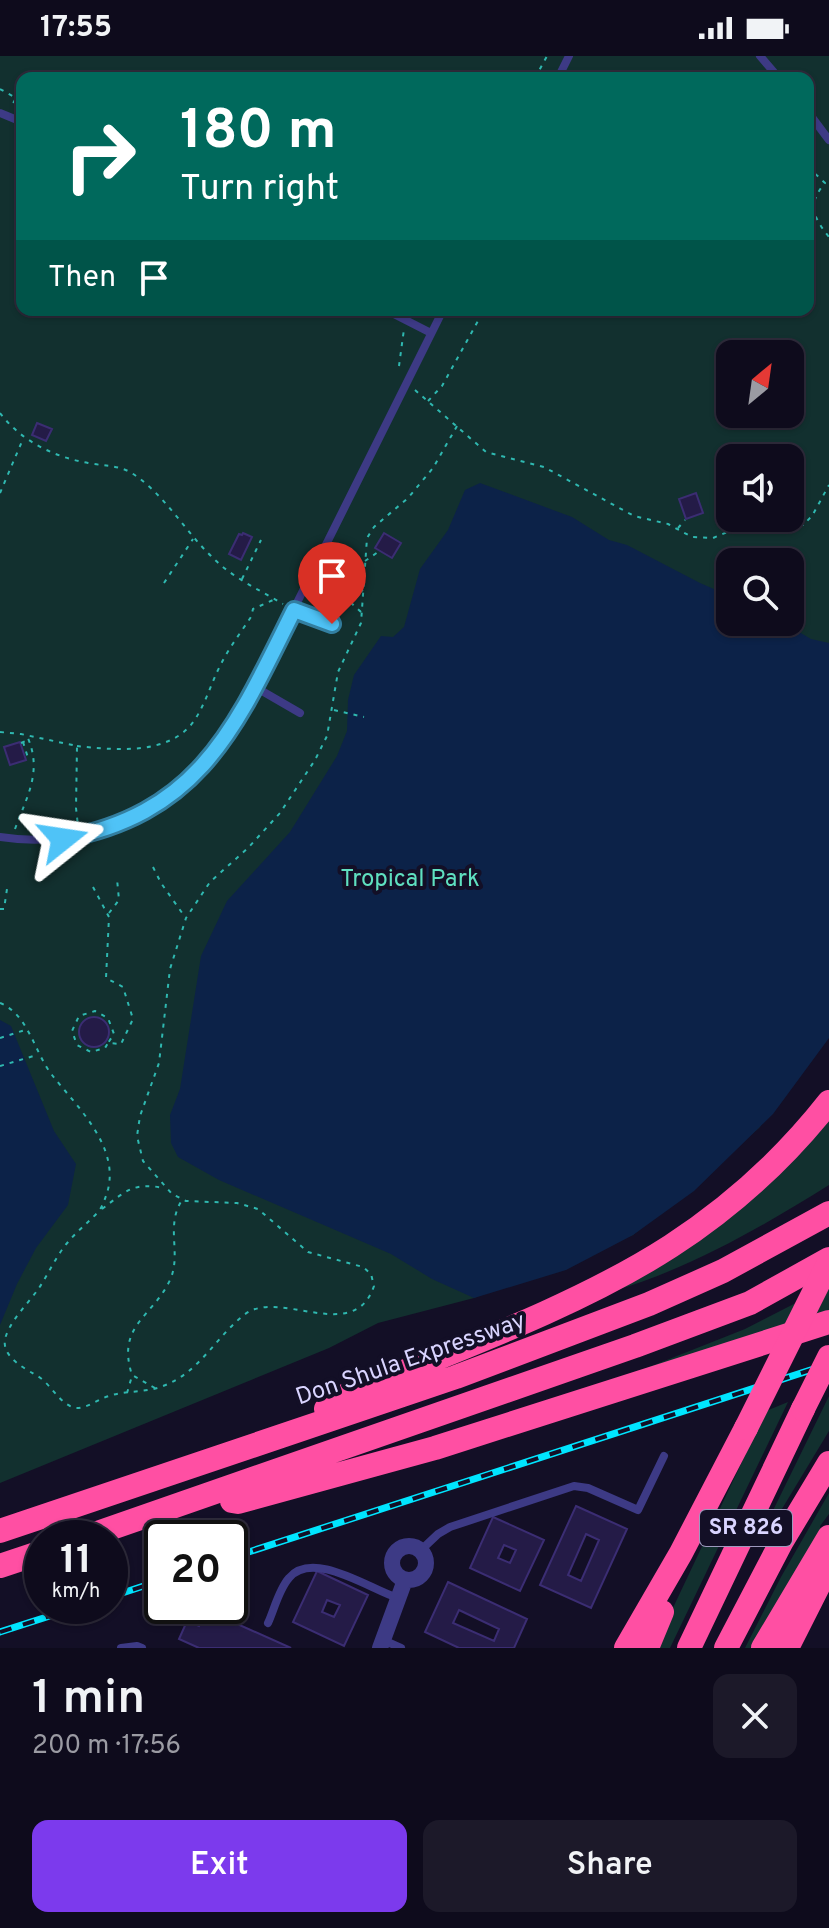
<!DOCTYPE html>
<meta charset="utf-8">
<style>
body{margin:0;font-family:Overpass,sans-serif;background:#1c1929;color:#f1f3f6;height:100vh;display:flex;flex-direction:column;font-size:30px;white-space:nowrap}
*{box-sizing:border-box;margin:0}
p{font-size:26px;color:#9b9ba3}
.icon{flex:none;width:44px;height:44px;fill:none;stroke:currentColor;stroke-width:2;stroke-linecap:round;stroke-linejoin:round}
.map{position:relative;height:1592px;overflow:hidden}
.drawer{display:flex;flex-direction:column;background:#0e0b1c;flex:1}
.drawer>*{flex:none}
.banner{position:absolute;left:16px;top:16px;width:798px;height:244px;border-radius:16px;box-shadow:0 2px 6px #0004,0 0 0 2px #2e2b3b;background:#00695c;color:#fff;overflow:hidden}
.needle{width:52px;rotate:29deg}
.buttons{position:absolute;left:716px;top:284px;display:grid;gap:16px}
.buttons a{display:grid;place-items:center;width:88px;height:88px;border-radius:16px;background:#0e0b1c;box-shadow:0 2px 6px #0004,0 0 0 2px #2e2b3b;font-size:40px}
.speed{position:absolute;left:24px;top:1464px;display:flex;gap:16px;font-size:40px;font-weight:700;text-align:center}
.speed>*{display:grid;place-content:center;width:104px;height:104px;border-radius:50%;background:#0e0b1c;box-shadow:0 2px 6px #0004,0 0 0 2px #2e2b3b;line-height:1}
.speed small{font-size:20px;font-weight:400}
.speed .limit{border:4px solid #111;border-radius:12px;background:#fff;color:#111}
.pin{position:absolute;display:grid;place-items:center;width:68px;height:68px;color:#fff;margin:-82px -34px;border-radius:50% 50% 50% 0;rotate:-45deg;box-shadow:0 0 8px #0007}
.pin .icon{rotate:45deg}
.me{position:absolute;width:88px;margin:-44px;rotate:75deg;stroke-linejoin:round;filter:drop-shadow(0 0 6px #0008)}
.turn{display:flex;align-items:center;gap:28px;height:168px;padding:0 32px;font-size:36px}
.turn .icon{width:104px;height:104px;stroke-width:2.5}
.turn b{display:block;font-size:56px;line-height:68px}
.then{display:flex;align-items:center;height:76px;padding:0 32px;background:#0003;gap:16px;font-size:30px}
.round{display:grid;place-items:center;flex:none;width:84px;height:84px;border-radius:16px;background:#1c1929}
.summary{display:flex;align-items:center;justify-content:space-between;height:136px;padding:0 32px}
h1{font-size:48px;font-weight:600;line-height:60px}
.primary-button{display:flex;gap:16px;margin-top:auto;padding:16px 32px}
.primary-button a{flex:1;height:92px;border-radius:16px;background:#7c3aed;color:#fff;font-size:32px;font-weight:600;line-height:92px;text-align:center}
.primary-button a+a{background:#1c1929;color:#f1f3f6}
.status{display:flex;justify-content:space-between;align-items:center;height:56px;padding:0 40px;background:#0e0b1c;direction:ltr}
.status svg{height:22px;fill:currentColor}
.map>svg:first-child{display:block}
.green{fill:#12302f;fill-rule:evenodd}
.water{fill:#0c2248}
.building{fill:#241b47;stroke:#3b2d73;stroke-width:2;fill-rule:evenodd}
.lines{fill:none;stroke-linecap:round;stroke-linejoin:round}
.path{stroke:#2fb8b0;stroke-width:2;stroke-dasharray:4 6;stroke-linecap:butt}
.lane{stroke:#3d3a85;stroke-width:8}
.street{stroke:#3d3a85;stroke-width:16}
.highway{stroke:#ff4fa3;stroke-width:24}
.rail-casing{stroke:#00e5ff;stroke-width:7}
.rail{stroke:#130f26;stroke-width:4;stroke-dasharray:12;stroke-linecap:butt}
.highway-bridge{stroke:#ff4fa3;stroke-width:24}
.route-casing{stroke:#337fa1;stroke-width:20}
.route{stroke:#4fc3f7;stroke-width:14}
.labels{text-anchor:middle;dominant-baseline:central;stroke-width:8;stroke-linejoin:round;paint-order:stroke}
.shield{fill:#130f26;stroke:#9e99be;stroke-width:2}
.shield-label{font-size:22px;font-weight:bold;fill:#d9d4ff}
.park-label{font-size:24px;fill:#5fe0c0;stroke:#130f26}
.street-label{font-size:24px;fill:#d9d4ff;stroke:#130f26}
</style>
<div class="status"><b>17:55</b><svg viewBox="0 0 49 12"><path d="M0 12V9h3v3zM5 12V6h3v6zM10 12V3h3v9zM15 12V0h3v12zM26 1h20v11H26zM47 4h2v5h-2z"/></svg></div>
<div class="map">
<svg width="829" height="1592" viewBox="0 0 829 1592">
<rect width="100%" height="100%" fill="#130f26"/>
<path class="green" d="M0 0H829V978L759 1072 633 1179 474 1242 378 1267 329 1292 0 1427ZM22 22H808V254H22ZM730 298H790V358H730ZM730 402H790V462H730ZM730 506H790V566H730Z
M829 1057V1129C762 1171 689 1213 613 1235Z
M829 1230V1257L639 1315 745 1273Z
M829 1340V1375L765 1481 761 1479Z
M788 1346 670 1592H654L766 1355Z
M829 1437V1458L820 1470 821 1478 752 1592H745L781 1521Z"/>
<path class="water" d="M480 427 572 461 609 484 627 489 700 527 730 540V566H782L811 583 829 587V982L773 1058 694 1135 633 1179 566 1214 474 1242 432 1223 391 1198 219 1124 178 1101 171 1087 170 1059 180 1033 201 900 227 845 290 776 337 700 347 675 348 644 354 619 381 580 393 581 404 571 420 513 448 474 465 434Z
M0 964 11 970 54 1075 76 1108 68 1149 36 1192 17 1228 0 1269Z"/>
<path class="building" d="M37 367 52 373 46 385 32 379Z
M696 437 703 457 686 463 679 443Z
M243 477 252 481 241 504 229 498 239 478 242 479Z
M384 477 401 487 392 502 375 492Z
M20 686 26 704 10 709 4 691Z
M79 976a15 15 0 1 1 30 0a15 15 0 1 1-30 0Z
M576 1450 627 1473 591 1552 540 1529ZM586 1478 599 1484 581 1525 568 1519Z
M493 1461 544 1484 520 1535 470 1512ZM504 1489 516 1494 510 1507 498 1502Z
M317 1515 368 1539 344 1590 293 1566ZM327 1544 340 1549 334 1561 322 1556Z
M448 1526 527 1563 514 1592H459L425 1576ZM459 1554 499 1573 494 1585 453 1567Z
M206 1554 291 1592H199L179 1583 187 1565 199 1570Z"/>
<g class="lines">
<path class="path" d="M535 22 547 0
M0 33 16 42 12 49
M808 111 825 127C807 148 813 161 829 181
M399 310 404 273
M415 334 486 396 544 411 634 460 668 468 692 481 713 482 756 464 803 469 812 460 829 429
M428 345 442 330 484 254
M0 357C21 385 54 401 88 407 103 410 117 409 130 416 163 436 184 474 211 500 231 521 258 533 283 548
M0 437 23 383
M678 472 685 464
M365 505 378 496
M242 523 261 484
M164 527 193 483
M331 551 348 546
M361 556 349 545 363 534
M334 654 364 661
M0 676 21 678 77 690 76 752 78 770
M23 686 29 705
M21 687 28 684
M77 690C114 694 169 700 194 665 206 647 211 627 221 608 229 592 241 576 251 561L253 553 273 544
M15 773C27 740 43 715 27 680
M153 811 161 827 185 861
M93 831 109 861 106 922 123 931 133 963 121 988 108 987 105 992 91 996 77 989 72 975 79 960 95 955 108 962 114 978 108 987
M0 853H4L7 833
M109 857 119 844 117 823
M0 947C29 959 34 996 52 1019 78 1052 123 1093 106 1140 104 1145 102 1152 98 1156 88 1167 77 1175 68 1186 56 1200 49 1217 39 1232 28 1248 10 1264 5 1283 2 1300 22 1311 34 1318 50 1326 56 1343 70 1350 82 1357 97 1343 109 1340 127 1334 146 1337 163 1330 199 1317 215 1282 244 1259 278 1231 354 1290 374 1230L371 1218 363 1211 308 1196 258 1153 237 1147 186 1145 172 1138 143 1105 137 1080 140 1060 159 1007 170 913 186 862 210 826 248 792 280 757 315 704 327 680 338 616 361 567 367 482 374 471 408 442 433 412 457 370
M0 982 25 974
M0 1010 37 999
M102 1153C126 1135 133 1126 164 1132
M155 1332 132 1319C116 1269 153 1261 170 1224 182 1198 165 1170 182 1144
M127 1337 132 1320"/>
<path class="lane" d="M760 0 779 22
M558 22 569 0
M808 56 829 84
M0 57 22 66
M386 254 431 277
M294 554 332 568
M255 631 300 657
M0 781C64 791 135 772 185 729 212 705 233 670 251 639L443 254
M420 1495 438 1478 450 1471 574 1430 588 1432 638 1454 664 1400
M268 1567C274 1554 279 1533 289 1522 313 1493 371 1534 398 1542
M383 1584 401 1592
M121 1592 137 1590 142 1592"/>
<path class="street" d="M392 1507a17 17 0 1 1 34 0a17 17 0 1 1-34 0Z
M380 1592 405 1524"/>
<path class="highway" d="M326 1353 344 1340C450 1296 575 1252 671 1190 731 1151 785 1102 829 1046
M232 1445 238 1446 435 1392 829 1266
M0 1475 456 1321 649 1248 723 1215 829 1157
M83 1482 635 1290 750 1247 829 1203
M0 1510 42 1496
M626 1592 681 1497 746 1372
M647 1592 662 1556
M689 1592 803 1353
M726 1592 782 1485 829 1407
M763 1592 829 1481
M787 1592 829 1509"/>
<g class="rail-casing">
<path id="rail" d="M230 1502 829 1308
M110 1541 162 1524
M0 1576 81 1550"/>
</g>
<use href="#rail" class="rail"/>
<path class="highway-bridge" d="M803 1353 829 1301
M746 1372 829 1206"/>
</g>
<g class="lines">
<g class="route-casing">
<path id="route" d="M63 783C202 757 237 668 294 554L332 568"/>
</g>
<use href="#route" class="route"/>
</g>
<g class="labels">
<rect class="shield" x="700" y="1454" width="92" height="36" rx="6"/>
<g class="shield-label">
<text x="746" y="1472">SR 826</text>
</g>
<g class="park-label">
<text x="410" y="824">Tropical Park</text>
</g>
<g class="street-label">
<text transform="translate(411 1304) rotate(-19)">Don Shula Expressway</text>
</g>
</g>
</svg>
<div class="buttons">
<a><svg class="needle" viewBox="-14 -14 28 28"><path d="M0-13l5 13h-10z" fill="#e53935"/><path d="M0 13l5-13h-10z" fill="#9b9ba3"/></svg></a>
<a><svg class="icon" aria-label="sound" viewBox="0 0 24 24"><path d="M4 9h4l5-4v14l-5-4H4zM17 9q2 3 0 6"/></svg></a>
<a><svg class="icon" aria-label="search" viewBox="0 0 24 24"><circle cx="10" cy="10" r="6"/><path d="M15 15l6 6"/></svg></a>
</div>
<div class="speed"><div>11<small>km/h</small></div><div class="limit">20</div></div>
<div class="pin" style="left:332px;top:568px;background:#d93025"><svg class="icon" aria-label="arrive" viewBox="0 0 24 24"><path d="M6 21V4h12l-3 4 3 4H6"/></svg></div>
<svg class="me" style="left:63px;top:783px" viewBox="-20 -20 40 40"><path d="M0-17L14 15 0 8-14 15z" fill="#4fc3f7" stroke="#fff" stroke-width="4"/></svg>
<div class="banner">
<div class="turn"><svg class="icon" aria-label="right" viewBox="0 0 24 24"><path d="M7 20v-9h11M14 6l5 5-5 5"/></svg><div><b>180 m</b>Turn right</div></div>
<div class="then">Then<svg class="icon" aria-label="arrive" viewBox="0 0 24 24"><path d="M6 21V4h12l-3 4 3 4H6"/></svg></div>
</div>
</div>
<section class="drawer">
<div class="summary"><div><h1>1 min</h1><p>200 m · 17:56</p></div><a class="round"><svg class="icon" aria-label="close" viewBox="0 0 24 24"><path d="M6 6l12 12M18 6L6 18"/></svg></a></div>
<div class="primary-button"><a>Exit</a><a>Share</a></div>
</section>
